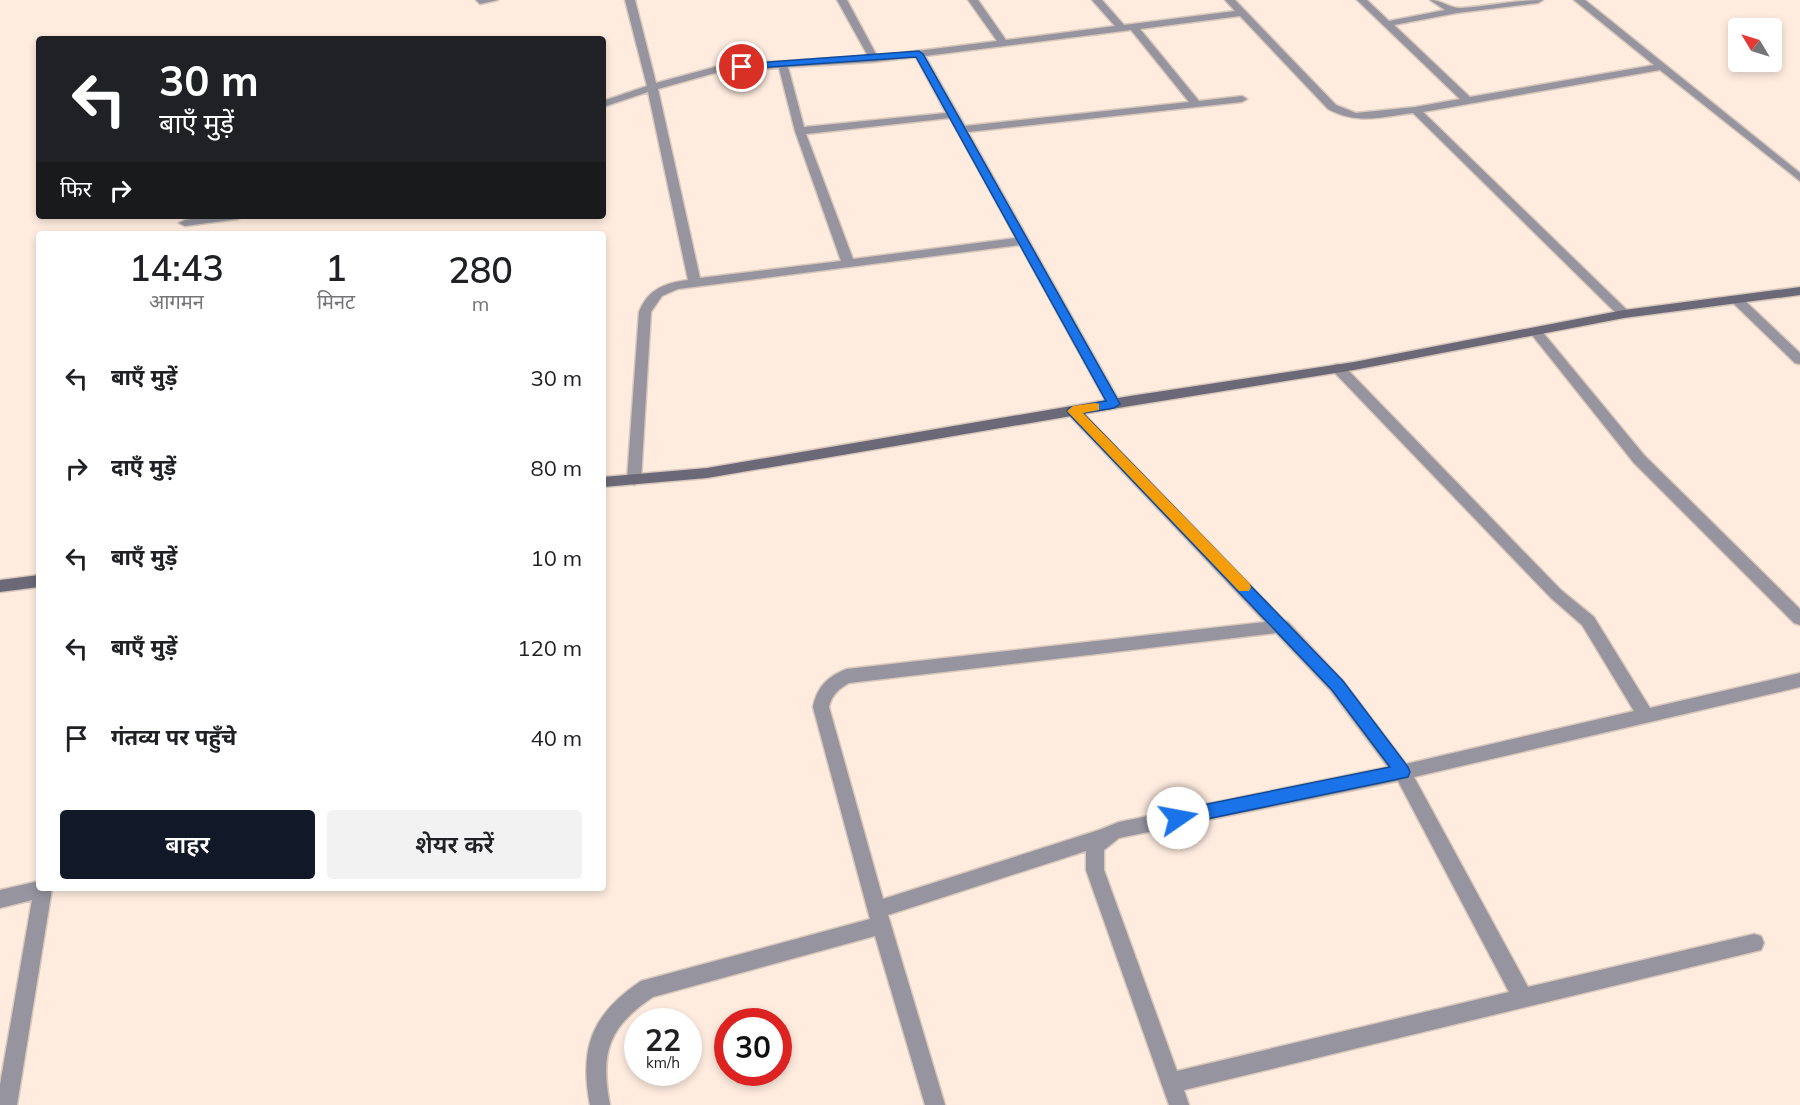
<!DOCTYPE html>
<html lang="hi">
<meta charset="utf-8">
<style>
body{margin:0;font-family:Mulish,"Noto Sans Devanagari",sans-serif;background:#f2f2f2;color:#202124;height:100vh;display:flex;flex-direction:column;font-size:22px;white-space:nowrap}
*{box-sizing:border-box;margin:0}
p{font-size:20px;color:#757577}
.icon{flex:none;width:33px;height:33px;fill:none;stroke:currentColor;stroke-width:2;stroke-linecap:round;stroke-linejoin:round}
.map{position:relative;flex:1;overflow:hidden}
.drawer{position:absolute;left:36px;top:231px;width:570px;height:660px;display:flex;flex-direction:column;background:#fff;border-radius:6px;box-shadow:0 3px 9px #0003}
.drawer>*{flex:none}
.banner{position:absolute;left:36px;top:36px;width:570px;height:183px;border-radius:6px;box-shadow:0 3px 9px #0003;background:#202124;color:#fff;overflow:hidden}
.needle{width:39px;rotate:308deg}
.tools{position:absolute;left:1728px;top:18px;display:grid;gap:12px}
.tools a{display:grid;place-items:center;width:54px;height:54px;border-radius:6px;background:#fff;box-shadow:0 3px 9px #0003;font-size:30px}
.speed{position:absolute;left:624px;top:1008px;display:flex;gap:12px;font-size:30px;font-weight:700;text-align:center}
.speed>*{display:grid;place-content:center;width:78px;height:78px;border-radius:50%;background:#fff;box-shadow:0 3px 9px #0003;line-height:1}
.speed small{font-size:15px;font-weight:400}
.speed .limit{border:9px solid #d22;background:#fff;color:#111}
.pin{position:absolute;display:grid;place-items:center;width:51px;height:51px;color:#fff;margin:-26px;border:3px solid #fff;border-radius:50%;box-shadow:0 2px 6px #0007}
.me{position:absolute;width:66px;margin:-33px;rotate:78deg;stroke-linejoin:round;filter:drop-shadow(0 0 4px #0008)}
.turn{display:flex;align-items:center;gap:21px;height:126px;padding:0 24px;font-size:27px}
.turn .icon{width:78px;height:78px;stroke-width:2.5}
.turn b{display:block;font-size:42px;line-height:51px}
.then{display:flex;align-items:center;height:57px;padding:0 24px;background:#0003;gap:12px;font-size:22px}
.eta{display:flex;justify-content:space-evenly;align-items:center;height:102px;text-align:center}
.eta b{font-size:36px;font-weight:600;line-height:42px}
.primary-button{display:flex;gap:12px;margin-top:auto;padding:12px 24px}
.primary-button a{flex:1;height:69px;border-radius:6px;background:#111827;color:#fff;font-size:24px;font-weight:600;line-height:69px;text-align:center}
.primary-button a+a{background:#f2f2f2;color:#202124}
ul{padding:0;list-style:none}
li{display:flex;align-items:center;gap:18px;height:90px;padding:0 24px}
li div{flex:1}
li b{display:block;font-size:22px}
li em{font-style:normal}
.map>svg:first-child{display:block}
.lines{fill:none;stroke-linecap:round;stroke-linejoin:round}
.street-casing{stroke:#d8c7bb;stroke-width:3}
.secondary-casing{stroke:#d8c7bb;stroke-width:3}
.street{fill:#96949e;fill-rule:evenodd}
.secondary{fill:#6b6977;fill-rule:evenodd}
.route{fill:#1a73e8;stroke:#114b97;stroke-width:1.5}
.slow{fill:#f59e0b}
</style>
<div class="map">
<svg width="1800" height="1105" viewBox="0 0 1800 1105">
<rect width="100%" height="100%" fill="#ffecdf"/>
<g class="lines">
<g class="street-casing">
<path id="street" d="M476 0H498L480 4Z
M625 0H635L656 83 722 65 868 56 837 0H847L877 56 997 41 968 0H978L1006 40 1115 26 1092 0H1102L1124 25 1235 11 1225 0H1235L1336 105 1356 113 1415 107 1460 99 1357 0H1367L1389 21 1445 10 1430 0C1442 0 1450 9 1462 8 1489 6 1515 0 1543 0L1538 3 1457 13 1394 25 1470 97 1654 65 1574 0H1585L1800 173V181L1660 70 1423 112 1628 311 1630 314 1628 317H1620L1413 113C1381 117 1357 125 1328 109L1240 16 1140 29 1199 101 1242 96 1247 99 1242 102 968 132 1121 404 1119 407H1109L1020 245 678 289 662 296 651 312 641 480 634 485 627 480 639 312C648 289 665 283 688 280L648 92 603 107V101L647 86ZM1131 30 1189 102 965 126 925 56ZM916 57 946 113 804 127 788 67 874 62ZM779 68 795 131 841 261 700 278 658 89 722 71ZM950 118 1016 238 853 259 806 134Z
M212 216H244L238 219 185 226 179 223 185 220Z
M1738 297 1742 298 1800 353V364L1795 363 1734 304 1732 301Z
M1536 328 1540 329 1644 455 1800 609V625L1794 623 1634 463 1532 335 1530 332Z
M1338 364 1343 365 1561 590 1594 617 1650 708 1800 673V687L1414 777 1528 987 1754 934 1761 936 1764 943 1761 950 1184 1090 1189 1105H1169L1086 870V851L888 915 945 1105H925L875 936 653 997C608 1027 600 1053 610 1105H590C579 1047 592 1014 641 981L870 919 813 707C817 687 828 676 847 669L1265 622 1068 414 1066 411 1068 408H1078L1284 620 1288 622 1343 681 1406 764 1634 711 1582 625 1551 598 1333 371 1331 368 1333 365ZM1276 633 1331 691 1388 767 1119 822 1099 830 883 899 829 707C832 694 839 689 849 683ZM1398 781 1509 992 1177 1071 1104 870V850L1119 838Z
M39 881V888L52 889 17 1105H0V1085L32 900 0 908V890Z"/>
</g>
<g class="secondary-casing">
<path id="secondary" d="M1800 287V295L1624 318 1354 370 1130 406 707 478 603 487V477L707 468 1130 396 1354 362 1624 310Z
M39 575V587L0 592V580Z"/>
</g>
<use href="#street" class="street"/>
<use href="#secondary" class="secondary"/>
</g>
<path class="route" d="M919 51 923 54 1120 404 1114 408 1083 413 1343 681 1408 767 1410 772 1408 777 1178 825 1172 823 1170 818 1172 812 1178 810 1390 767 1332 690 1069 414 1067 411 1069 408 1106 401 916 57 742 69 737 67 742 64Z"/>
<path class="slow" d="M1095 403 1099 404V410L1083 413 1249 583 1251 587 1249 591H1239L1067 411 1073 406Z"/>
</svg>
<div class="tools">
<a><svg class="needle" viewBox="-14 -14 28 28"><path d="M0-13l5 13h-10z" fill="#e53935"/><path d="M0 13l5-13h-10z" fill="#757577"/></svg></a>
</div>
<div class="speed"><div>22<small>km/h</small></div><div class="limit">30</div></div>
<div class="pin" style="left:742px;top:67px;background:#d93025"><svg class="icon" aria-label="arrive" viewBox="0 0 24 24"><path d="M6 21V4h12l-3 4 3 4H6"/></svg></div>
<svg class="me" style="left:1178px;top:818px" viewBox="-20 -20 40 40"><circle r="19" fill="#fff"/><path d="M0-13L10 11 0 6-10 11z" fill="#1a73e8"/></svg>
<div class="banner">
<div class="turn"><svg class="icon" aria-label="left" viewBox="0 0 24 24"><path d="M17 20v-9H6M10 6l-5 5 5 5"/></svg><div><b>30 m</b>बाएँ मुड़ें</div></div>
<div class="then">फिर<svg class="icon" aria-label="right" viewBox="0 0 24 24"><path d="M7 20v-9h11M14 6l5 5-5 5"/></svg></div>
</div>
<section class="drawer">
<div class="eta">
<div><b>14:43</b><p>आगमन</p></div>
<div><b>1</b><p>मिनट</p></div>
<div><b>280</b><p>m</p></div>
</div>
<ul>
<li><svg class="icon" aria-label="left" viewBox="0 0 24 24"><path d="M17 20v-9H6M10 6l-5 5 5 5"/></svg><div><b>बाएँ मुड़ें</b></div><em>30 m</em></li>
<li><svg class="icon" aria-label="right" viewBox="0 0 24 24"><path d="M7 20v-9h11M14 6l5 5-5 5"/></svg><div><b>दाएँ मुड़ें</b></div><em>80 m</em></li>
<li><svg class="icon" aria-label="left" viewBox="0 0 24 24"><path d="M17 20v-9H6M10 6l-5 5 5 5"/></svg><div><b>बाएँ मुड़ें</b></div><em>10 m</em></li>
<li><svg class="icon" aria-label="left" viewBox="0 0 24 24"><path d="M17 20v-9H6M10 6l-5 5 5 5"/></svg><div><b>बाएँ मुड़ें</b></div><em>120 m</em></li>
<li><svg class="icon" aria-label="arrive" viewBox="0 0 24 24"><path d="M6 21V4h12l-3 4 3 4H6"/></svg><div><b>गंतव्य पर पहुँचे</b></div><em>40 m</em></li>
</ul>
<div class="primary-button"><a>बाहर</a><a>शेयर करें</a></div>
</section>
</div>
